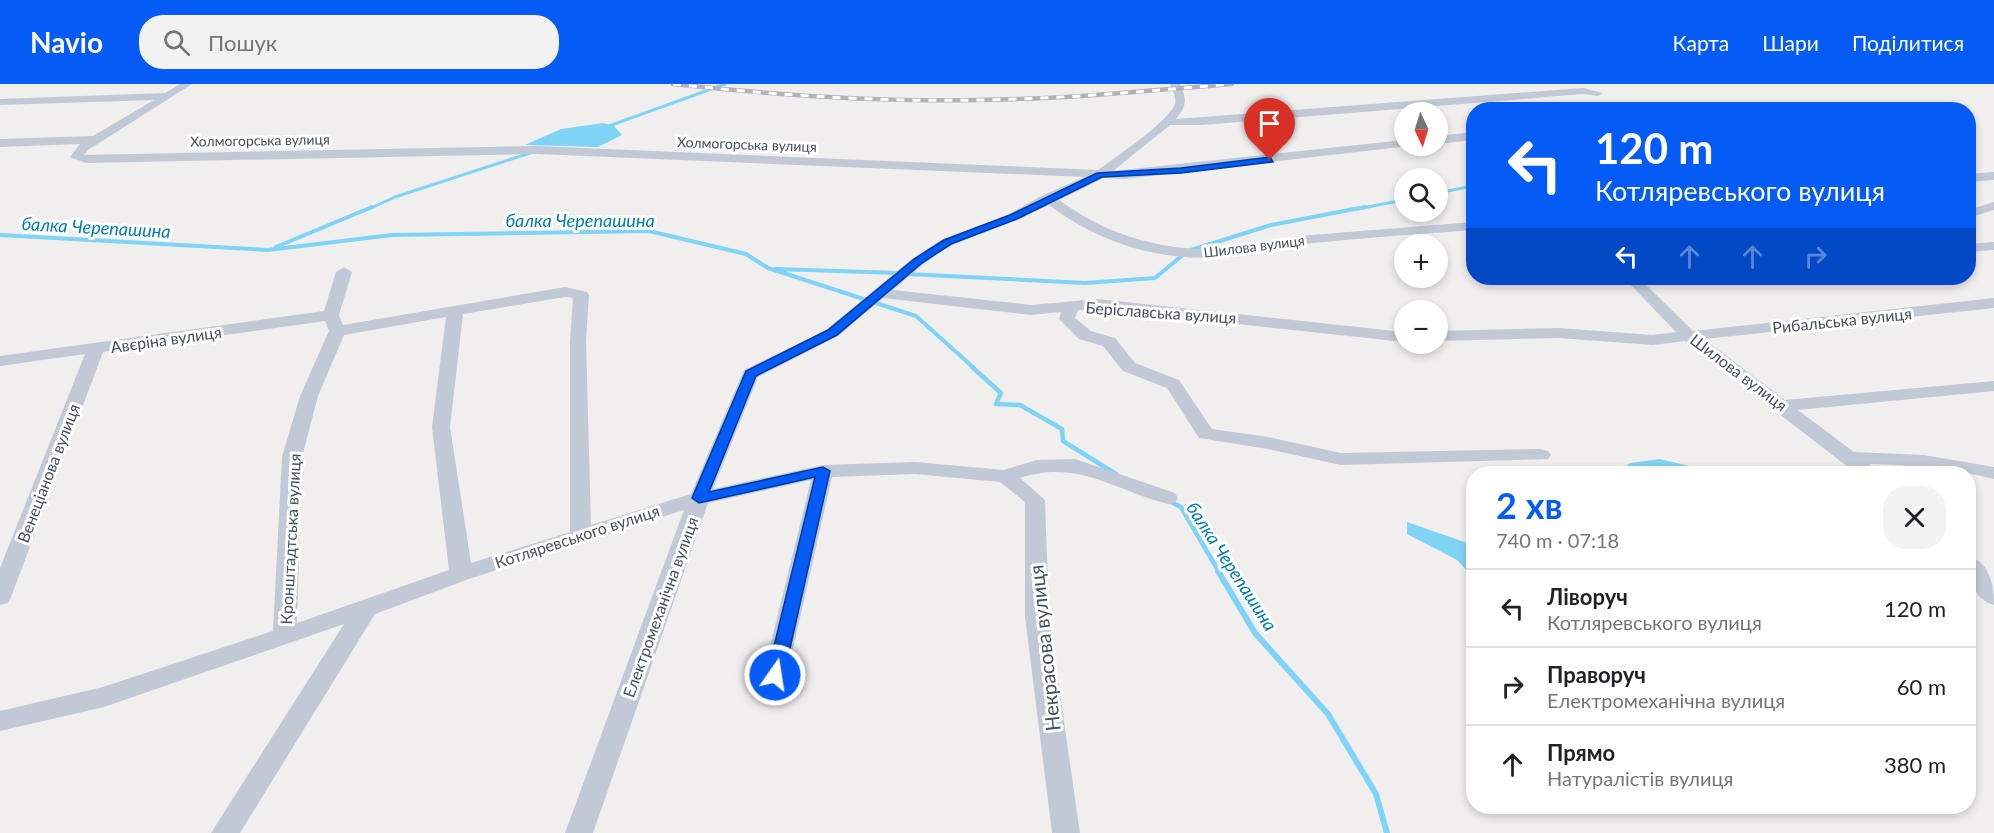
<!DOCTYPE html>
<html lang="uk">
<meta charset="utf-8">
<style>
body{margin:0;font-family:Lato,sans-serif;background:#f2f2f2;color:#202124;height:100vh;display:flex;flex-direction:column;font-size:22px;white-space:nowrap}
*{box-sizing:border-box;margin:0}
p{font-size:20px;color:#757577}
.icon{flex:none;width:33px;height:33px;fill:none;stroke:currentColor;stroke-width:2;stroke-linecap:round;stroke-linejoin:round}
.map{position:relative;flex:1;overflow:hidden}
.details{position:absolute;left:1466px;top:382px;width:510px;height:348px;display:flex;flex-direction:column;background:#fff;border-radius:24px;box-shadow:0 3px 9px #0003}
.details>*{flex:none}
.banner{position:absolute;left:1466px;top:18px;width:510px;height:183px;border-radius:24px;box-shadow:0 3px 9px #0003;background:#045bf5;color:#fff;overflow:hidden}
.needle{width:39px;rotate:176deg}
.tools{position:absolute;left:1394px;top:18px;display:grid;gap:12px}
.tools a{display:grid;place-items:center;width:54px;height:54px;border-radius:50%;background:#fff;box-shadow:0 3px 9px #0003;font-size:30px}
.pin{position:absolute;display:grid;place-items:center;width:51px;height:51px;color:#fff;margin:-62px -26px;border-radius:50% 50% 50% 0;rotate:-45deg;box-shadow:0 0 6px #0007}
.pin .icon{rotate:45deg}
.me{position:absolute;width:66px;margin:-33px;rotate:13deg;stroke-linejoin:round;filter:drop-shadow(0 0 4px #0008)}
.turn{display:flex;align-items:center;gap:21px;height:126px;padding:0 30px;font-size:27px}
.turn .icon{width:78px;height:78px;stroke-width:2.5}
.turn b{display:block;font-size:42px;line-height:51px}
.lanes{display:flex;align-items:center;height:57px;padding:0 30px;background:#0003;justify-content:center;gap:30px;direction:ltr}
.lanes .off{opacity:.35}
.round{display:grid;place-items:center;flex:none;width:63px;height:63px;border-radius:24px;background:#f2f2f2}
.head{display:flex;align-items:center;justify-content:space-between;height:102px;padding:0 30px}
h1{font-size:36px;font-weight:700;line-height:45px;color:#045bf5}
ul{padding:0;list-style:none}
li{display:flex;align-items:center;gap:18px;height:78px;padding:0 30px;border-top:2px solid #e0e0e0}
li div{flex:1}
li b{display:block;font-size:22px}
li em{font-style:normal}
header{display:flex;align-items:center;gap:36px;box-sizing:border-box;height:84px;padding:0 30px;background:#045bf5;color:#fff}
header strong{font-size:28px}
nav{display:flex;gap:33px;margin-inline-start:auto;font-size:21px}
.search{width:420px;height:54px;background:#f2f2f2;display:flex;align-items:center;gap:15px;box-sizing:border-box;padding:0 21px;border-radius:24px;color:#757577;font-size:22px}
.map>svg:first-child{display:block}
.water{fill:#7fd4f6}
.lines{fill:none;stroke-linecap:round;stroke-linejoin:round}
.stream-far3{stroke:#7fd4f6;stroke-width:3}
.stream-far2{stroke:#7fd4f6;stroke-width:4}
.stream-far1{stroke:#7fd4f6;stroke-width:4.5}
.stream{stroke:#7fd4f6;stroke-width:6}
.minor{fill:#c0c9d5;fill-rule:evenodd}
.rail-casing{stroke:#b0b3ba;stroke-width:4.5}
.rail{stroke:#fff;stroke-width:3;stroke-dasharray:8;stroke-linecap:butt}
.route{fill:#045bf5;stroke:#033b9f;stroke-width:1.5}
.labels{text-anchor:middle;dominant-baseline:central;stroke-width:6;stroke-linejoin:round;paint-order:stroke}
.far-street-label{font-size:14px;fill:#44505e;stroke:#fff}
.street-label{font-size:16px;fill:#44505e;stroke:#fff}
.water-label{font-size:18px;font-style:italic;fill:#017cad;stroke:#fff}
.near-street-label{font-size:20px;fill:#44505e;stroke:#fff}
</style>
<header>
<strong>Navio</strong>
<div class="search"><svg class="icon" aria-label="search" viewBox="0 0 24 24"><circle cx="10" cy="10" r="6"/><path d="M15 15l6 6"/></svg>Пошук</div>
<nav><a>Карта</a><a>Шари</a><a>Поділитися</a></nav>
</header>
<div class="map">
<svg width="1994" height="749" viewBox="0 0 1994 749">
<rect width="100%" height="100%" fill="#f1eeee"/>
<path class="water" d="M603 39 614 42 622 51 598 63 525 61 561 45Z
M1660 375 1710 387 1715 390H1616L1630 379Z
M1407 438 1473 461V523L1466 517 1473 493 1457 476 1407 450Z"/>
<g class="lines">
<path class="stream-far3" d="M606 43 725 0
M1437 109 1473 102
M369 125 395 113 530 69
M1357 125 1404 116"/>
<path class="stream-far2" d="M0 151 268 166 392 151 649 147 746 170 768 184 916 232 974 284
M276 163 372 123
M1191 166 1271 141 1365 123
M775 185 899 189
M907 190 1085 199 1155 194 1184 170"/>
<path class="stream-far1" d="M972 283 1001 309 996 320 1020 321 1062 345 1063 357 1116 390
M1169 417 1181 423 1219 488"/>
<path class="stream" d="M1218 487 1255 549 1328 630 1376 710 1387 749"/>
<path class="minor" d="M180 0H192L88 66 84 71 537 62 1098 86C1117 72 1164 41 1174 22 1178 15 1172 7 1170 0H1180C1187 16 1187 21 1176 35L1583 4 1603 9 1598 12 1583 10 1202 41H1170L1113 87 1404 56V62H1409L1124 95 1104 94 1059 116C1105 150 1160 167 1218 165 1245 163 1272 155 1299 152 1357 147 1415 143 1473 138V146C1414 151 1354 154 1296 161 1270 164 1245 172 1219 173 1159 178 1096 157 1049 121 1018 136 984 146 953 161 931 172 912 190 893 206L1031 221 1097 215 1404 248V258L1097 225 1078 226 1075 234 1091 247 1115 254 1135 279 1179 296 1212 345 1268 353 1341 369 1541 365 1548 367 1551 371 1548 375 1341 381 1268 365 1199 354 1167 304 1123 287 1103 262 1079 255 1059 235 1061 228 1031 231 883 214 838 252 758 293 713 405 823 381 915 378 1004 386 1037 376 1075 375 1175 409 1178 414 1175 419 1168 420C1113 406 1079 375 1020 394L1045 416 1049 533 1080 749H1052L1025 533V418L1000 398 915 390 832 393 787 591 784 598 775 600 766 598 763 591 811 396 708 419 593 749H565L684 426 469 495 375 530 240 749H211L344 540 104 623 0 647V627L103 603 273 547 282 373 300 312 329 247 325 237 103 268 11 513 8 519 0 521V484L85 270 0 282V272L324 227 336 188 344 183 352 188 339 231 343 241 565 203 587 208 589 211 586 257 591 441 691 410 744 286 826 246 913 174 943 155 1009 130 1043 111 1085 93 537 70 86 79 70 73 80 60 0 63V55L93 52 154 16 0 21V15L165 9ZM565 213 573 214 570 257V448L471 479 450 343 463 230ZM446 233 432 343 449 486 297 539 302 373 318 312 344 251Z
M1473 48V56L1437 60V52Z
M1994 88V96L1968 98V90Z
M1994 118V126L1968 134V126Z
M1994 158V166L1968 168V160Z
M1624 194H1639L1693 247 1994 214V224L1704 255 1785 316 1994 297V307L1798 326 1854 368 1924 371 1994 383V395C1953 385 1912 381 1869 380L1880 390H1857L1685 257 1653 261 1558 254 1437 257V247L1558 244 1653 251 1676 248Z
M1968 472C1990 478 1994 501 1994 521 1972 515 1968 491 1968 472Z"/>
<g class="rail-casing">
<path id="rail" d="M673 0C774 11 876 18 978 16 1063 15 1147 7 1232 0"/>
</g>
<use href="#rail" class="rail"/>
</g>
<path class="route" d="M1270 73 1273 78 1181 89 1102 93 1017 135 951 160 922 179 837 251 756 292 709 408 823 383 830 387 784 591 781 595H769L767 591 815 393 699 419 692 414 746 287 828 246 914 175 944 156 1010 131 1097 89 1181 84Z"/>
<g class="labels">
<g class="far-street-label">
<text transform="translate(260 56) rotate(-1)">Холмогорська вулиця</text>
<text transform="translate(747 60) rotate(2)">Холмогорська вулиця</text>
<text transform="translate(1254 162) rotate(-7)">Шилова вулиця</text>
</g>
<g class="street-label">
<text transform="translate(1161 228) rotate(4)">Беріславська вулиця</text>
<text transform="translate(1842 236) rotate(-6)">Рибальська вулиця</text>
<text transform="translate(166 255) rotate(-8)">Авєріна вулиця</text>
<text transform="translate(1739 288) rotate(37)">Шилова вулиця</text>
<text transform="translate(48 389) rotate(-69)">Венеціанова вулиця</text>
<text transform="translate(577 452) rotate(-18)">Котляревського вулиця</text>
<text transform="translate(290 455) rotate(-87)">Кронштадтська вулиця</text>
<text transform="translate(660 523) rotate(-70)">Електромеханічна вулиця</text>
</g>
<g class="water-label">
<text x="580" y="136">балка Черепашина</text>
<text transform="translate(96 143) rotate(3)">балка Черепашина</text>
<text transform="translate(1232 482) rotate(57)">балка Черепашина</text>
</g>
<g class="near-street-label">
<text transform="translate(1044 564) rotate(-96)">Некрасова вулиця</text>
</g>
</g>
</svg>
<div class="tools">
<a><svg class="needle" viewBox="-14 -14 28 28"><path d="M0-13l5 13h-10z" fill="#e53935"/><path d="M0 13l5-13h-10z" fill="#757577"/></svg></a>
<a><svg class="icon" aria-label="search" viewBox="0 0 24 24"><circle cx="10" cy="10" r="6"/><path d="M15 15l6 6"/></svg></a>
<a>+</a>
<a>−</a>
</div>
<div class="pin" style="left:1270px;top:76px;background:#d93025"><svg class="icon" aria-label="arrive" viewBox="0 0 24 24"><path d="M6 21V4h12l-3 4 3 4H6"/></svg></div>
<svg class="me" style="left:775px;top:591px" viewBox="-20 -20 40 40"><circle r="17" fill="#045bf5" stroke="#fff" stroke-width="3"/><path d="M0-11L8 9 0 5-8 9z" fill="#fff"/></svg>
<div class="banner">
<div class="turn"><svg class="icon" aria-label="left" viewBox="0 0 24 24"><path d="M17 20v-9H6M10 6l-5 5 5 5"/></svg><div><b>120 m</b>Котляревського вулиця</div></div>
<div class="lanes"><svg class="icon" aria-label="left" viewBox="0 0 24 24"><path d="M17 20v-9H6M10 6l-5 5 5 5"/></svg><svg class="icon off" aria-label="ahead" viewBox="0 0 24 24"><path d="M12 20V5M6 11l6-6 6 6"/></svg><svg class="icon off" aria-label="ahead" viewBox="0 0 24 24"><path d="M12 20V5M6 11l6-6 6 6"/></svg><svg class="icon off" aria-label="right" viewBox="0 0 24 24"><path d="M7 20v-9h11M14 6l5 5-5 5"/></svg></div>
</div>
<section class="details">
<div class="head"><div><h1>2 хв</h1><p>740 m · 07:18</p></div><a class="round"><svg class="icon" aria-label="close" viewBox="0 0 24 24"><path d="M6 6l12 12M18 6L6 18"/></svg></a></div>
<ul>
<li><svg class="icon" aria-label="left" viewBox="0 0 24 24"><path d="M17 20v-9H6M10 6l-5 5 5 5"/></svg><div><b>Ліворуч</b><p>Котляревського вулиця</p></div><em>120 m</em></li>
<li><svg class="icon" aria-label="right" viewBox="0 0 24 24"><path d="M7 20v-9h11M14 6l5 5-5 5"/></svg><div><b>Праворуч</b><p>Електромеханічна вулиця</p></div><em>60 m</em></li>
<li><svg class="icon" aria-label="ahead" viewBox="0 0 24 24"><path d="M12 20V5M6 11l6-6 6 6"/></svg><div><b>Прямо</b><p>Натуралістів вулиця</p></div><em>380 m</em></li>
</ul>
</section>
</div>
